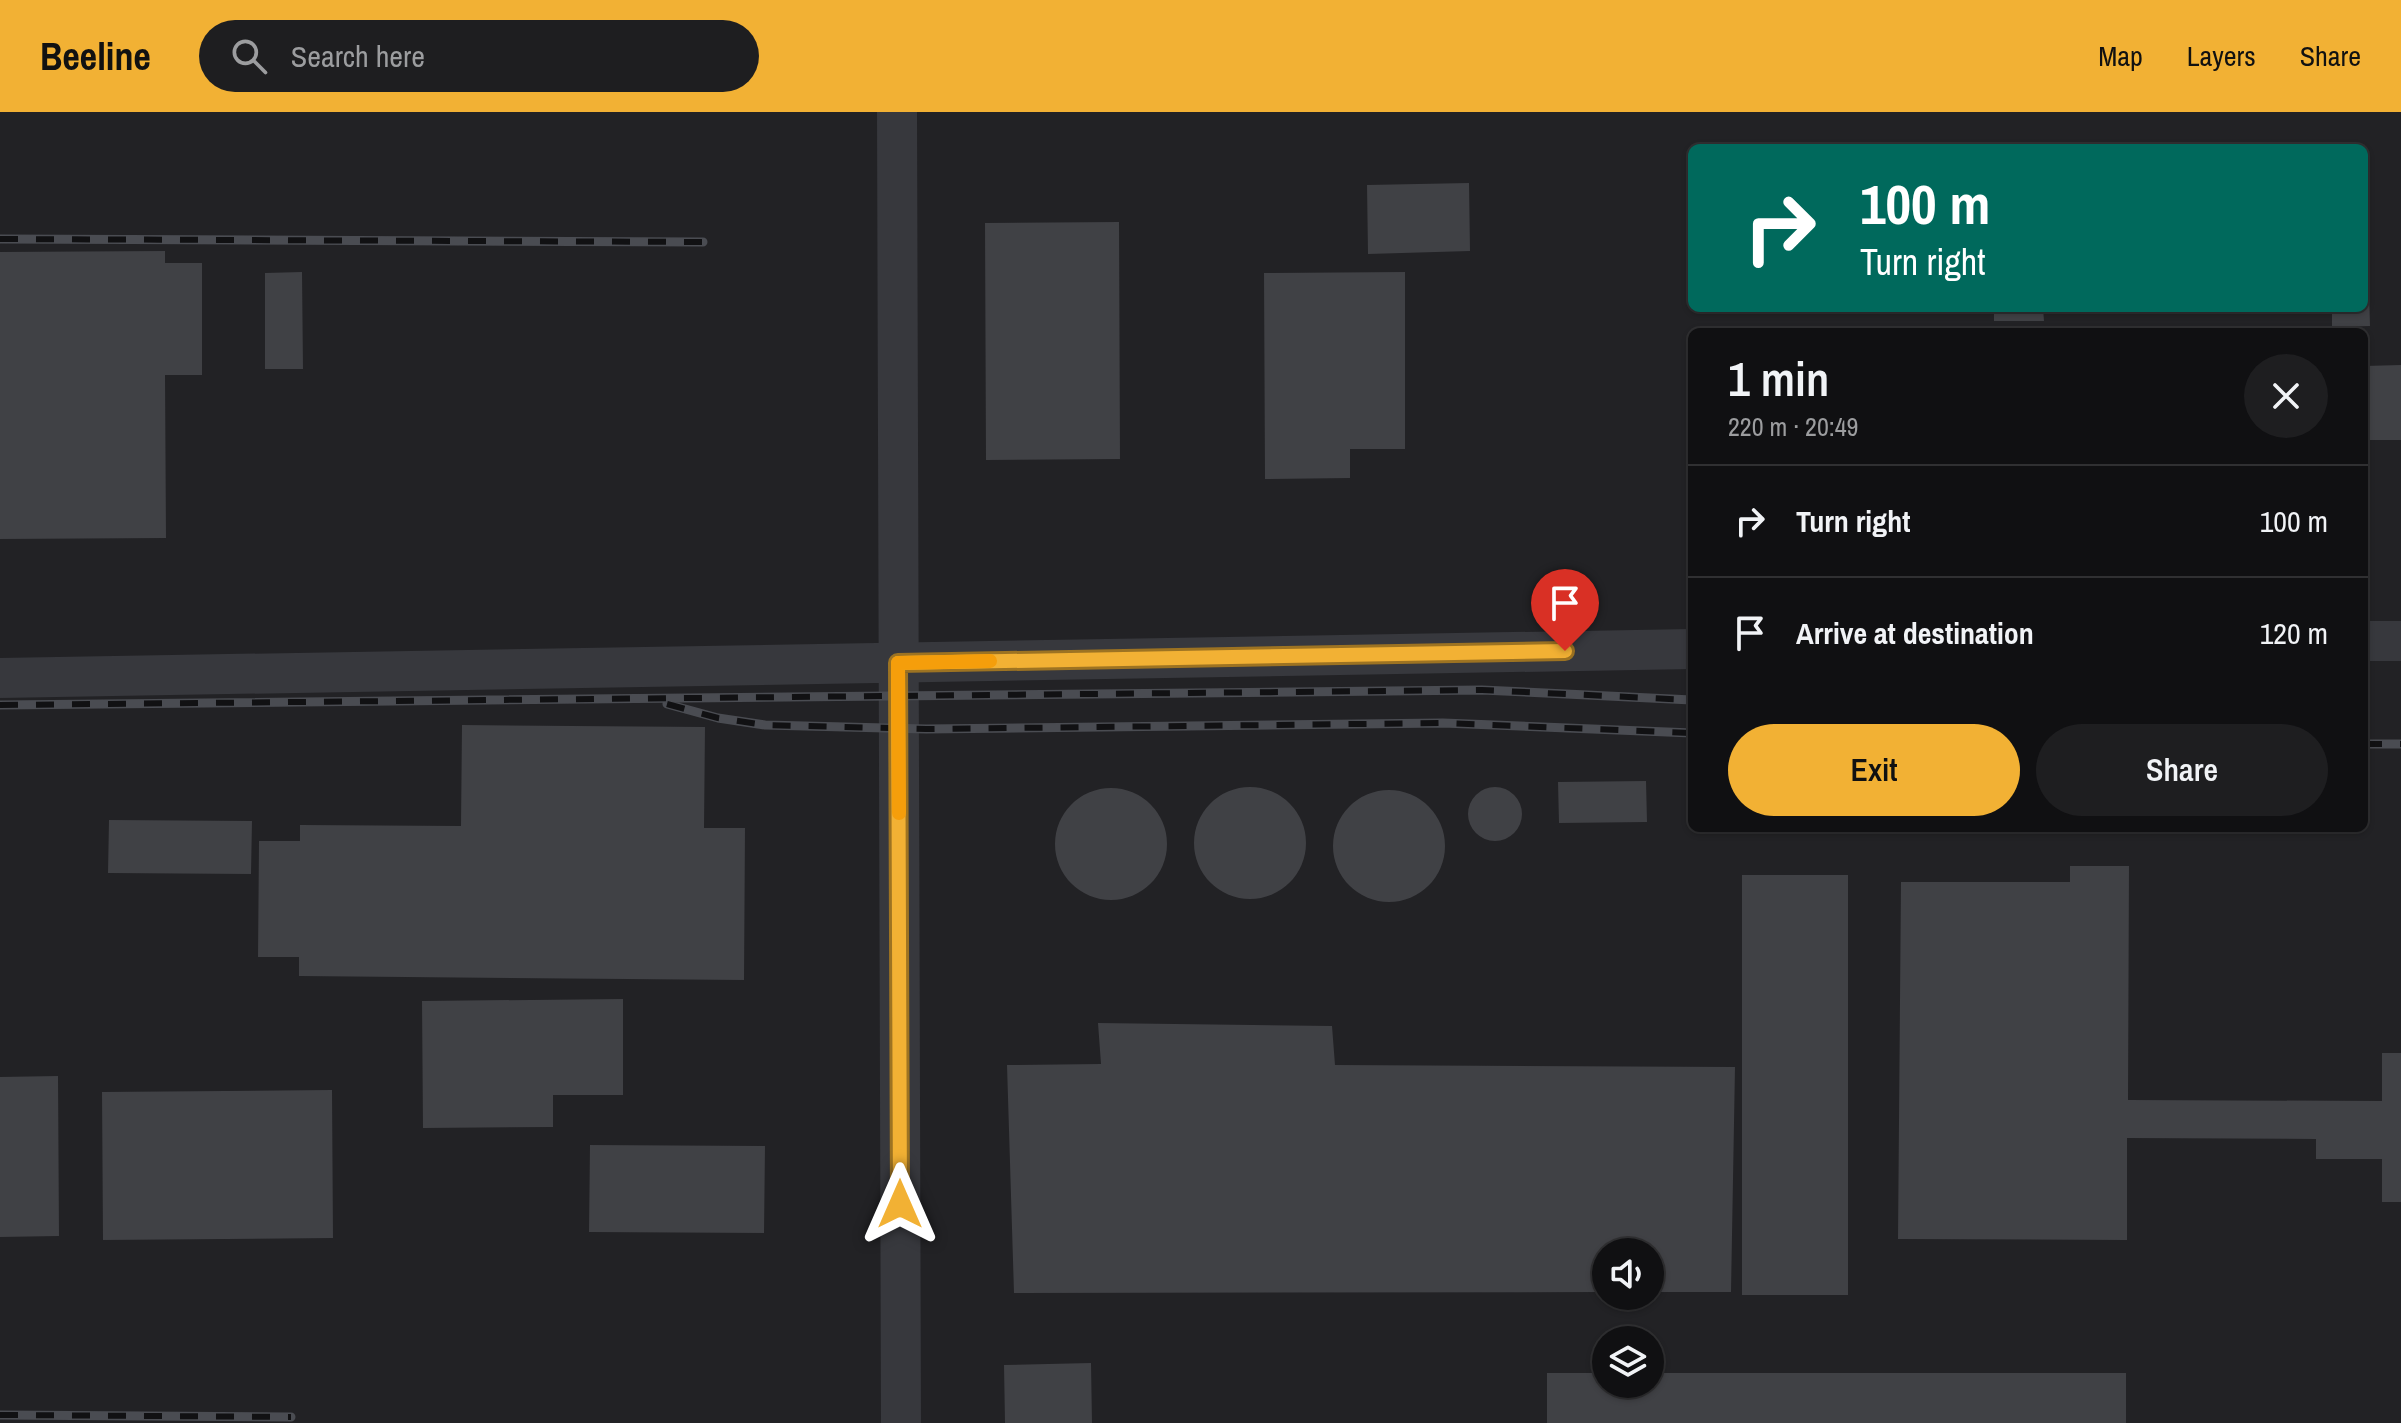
<!DOCTYPE html>
<meta charset="utf-8">
<style>
body{margin:0;font-family:"Archivo Narrow",sans-serif;background:#1e1e20;color:#f1f3f6;height:100vh;display:flex;flex-direction:column;font-size:30px;white-space:nowrap}
*{box-sizing:border-box;margin:0}
p{font-size:26px;color:#9c9d9f}
.icon{flex:none;width:44px;height:44px;fill:none;stroke:currentColor;stroke-width:2;stroke-linecap:round;stroke-linejoin:round}
.map{position:relative;flex:1;overflow:hidden}
.details{position:absolute;left:1688px;top:216px;width:680px;height:504px;display:flex;flex-direction:column;background:#101012;border-radius:12px;box-shadow:0 2px 6px #0004,0 0 0 2px #303032}
.details>*{flex:none}
.guide{position:absolute;left:1688px;top:32px;width:680px;height:168px;border-radius:12px;box-shadow:0 2px 6px #0004,0 0 0 2px #303032;background:#00695c;color:#fff;overflow:hidden}
.controls{position:absolute;left:1592px;top:1126px;display:grid;gap:16px}
.controls a{display:grid;place-items:center;width:72px;height:72px;border-radius:50%;background:#101012;box-shadow:0 2px 6px #0004,0 0 0 2px #303032;font-size:40px}
.pin{position:absolute;display:grid;place-items:center;width:68px;height:68px;color:#fff;margin:-82px -34px;border-radius:50% 50% 50% 0;rotate:-45deg;box-shadow:0 0 8px #0007}
.pin .icon{rotate:45deg}
.me{position:absolute;width:88px;margin:-44px;rotate:0deg;stroke-linejoin:round;filter:drop-shadow(0 0 6px #0008)}
.turn{display:flex;align-items:center;gap:28px;height:168px;padding:0 40px;font-size:36px}
.turn .icon{width:104px;height:104px;stroke-width:2.5}
.turn b{display:block;font-size:56px;line-height:68px}
.round{display:grid;place-items:center;flex:none;width:84px;height:84px;border-radius:42px;background:#1e1e20}
.headline{display:flex;align-items:center;justify-content:space-between;height:136px;padding:0 40px}
h1{font-size:48px;font-weight:600;line-height:60px}
.primary-button{display:flex;gap:16px;margin-top:auto;padding:16px 40px}
.primary-button a{flex:1;height:92px;border-radius:48px;background:#f2b134;color:#111;font-size:32px;font-weight:600;line-height:92px;text-align:center}
.primary-button a+a{background:#1e1e20;color:#f1f3f6}
ul{padding:0;list-style:none}
li{display:flex;align-items:center;gap:24px;height:112px;padding:0 40px;border-top:2px solid #303032}
li div{flex:1}
li b{display:block;font-size:30px}
li em{font-style:normal}
header{display:flex;align-items:center;gap:48px;box-sizing:border-box;height:112px;padding:0 40px;background:#f2b134;color:#111}
header strong{font-size:38px}
nav{display:flex;gap:44px;margin-inline-start:auto;font-size:28px}
.search{width:560px;height:72px;background:#1e1e20;display:flex;align-items:center;gap:20px;box-sizing:border-box;padding:0 28px;border-radius:44px;color:#9c9d9f;font-size:30px}
.map>svg:first-child{display:block}
.built{fill:#222225;fill-rule:evenodd}
.building{fill:#404145}
.lines{fill:none;stroke-linecap:round;stroke-linejoin:round}
.minor{stroke:#37383d;stroke-width:40}
.rail-casing{stroke:#4a4c52;stroke-width:9}
.rail{stroke:#111113;stroke-width:6;stroke-dasharray:18;stroke-linecap:butt}
.route-casing{stroke:#9d7322;stroke-width:20}
.route{stroke:#f2b134;stroke-width:14}
.slow{stroke:#f59e0b;stroke-width:14}
</style>
<header>
<strong>Beeline</strong>
<div class="search"><svg class="icon" aria-label="search" viewBox="0 0 24 24"><circle cx="10" cy="10" r="6"/><path d="M15 15l6 6"/></svg>Search here</div>
<nav><a>Map</a><a>Layers</a><a>Share</a></nav>
</header>
<div class="map">
<svg width="2401" height="1311" viewBox="0 0 2401 1311">
<rect width="100%" height="100%" fill="#161618"/>
<path class="built" d="M0 0H2401V1311H0ZM1692 36H2364V196H1692ZM1692 220H2364V716H1692ZM1606 1140H1650V1184H1606ZM1606 1228H1650V1272H1606Z"/>
<path class="building" d="M1469 71 1470 139 1368 142 1367 73Z
M1119 110 1120 347 986 348 985 111Z
M165 139V151H202V263H165L166 426 0 427V140Z
M302 160 303 257H265V161Z
M1405 160V337H1350V366L1265 367 1264 161Z
M2364 177H2369L2370 214 2332 215V196H2364Z
M1994 196H2043L2044 209H1994Z
M2401 253V328H2364V254Z
M462 613 705 615 704 716H745L744 868 299 864V845H258L259 729H300V713L461 714Z
M1646 669 1647 710 1559 711 1558 670Z
M1194 731a56 56 0 1 1 112 0a56 56 0 1 1-112 0Z
M1468 702a27 27 0 1 1 54 0a27 27 0 1 1-54 0Z
M1055 732a56 56 0 1 1 112 0a56 56 0 1 1-112 0Z
M1333 734a56 56 0 1 1 112 0a56 56 0 1 1-112 0Z
M109 708 252 709 251 762 108 761Z
M2070 754H2129L2128 988 2382 989V941H2401V1090H2382V1047H2316V1027L2127 1026V1128L1898 1127 1901 770H2070Z
M1742 763H1848V1183H1742Z
M623 887V983H553V1015L423 1016 422 889Z
M1098 911 1332 914 1335 953 1735 955 1731 1180H1650V1140H1606V1180L1014 1181 1007 953 1101 952Z
M58 964 59 1124 0 1125V965Z
M332 978 333 1126 103 1128 102 980Z
M590 1033 765 1034 764 1121 589 1120Z
M1091 1251 1092 1311H1005L1004 1253Z
M1547 1261H1606V1272H1650V1261H2126V1311H1547Z"/>
<g class="lines">
<path class="minor" d="M897 0 901 1311
M2364 529H2401
M0 566 1692 537"/>
<g class="rail-casing">
<path id="rail" d="M0 127 703 130
M667 592 718 606 765 613 926 617 1443 611 1692 621
M0 593 1482 578 1692 588
M2364 632H2401
M0 1303 291 1305"/>
</g>
<use href="#rail" class="rail"/>
</g>
<g class="lines">
<g class="route-casing">
<path id="route" d="M900 1092 898 551 1565 539"/>
</g>
<use href="#route" class="route"/>
<path class="slow" d="M899 701 898 551 990 549"/>
</g>
</svg>
<div class="controls">
<a><svg class="icon" aria-label="sound" viewBox="0 0 24 24"><path d="M4 9h4l5-4v14l-5-4H4zM17 9q2 3 0 6"/></svg></a>
<a><svg class="icon" aria-label="layers" viewBox="0 0 24 24"><path d="M12 4l9 5-9 5-9-5zM3 14l9 5 9-5"/></svg></a>
</div>
<div class="pin" style="left:1565px;top:539px;background:#d93025"><svg class="icon" aria-label="arrive" viewBox="0 0 24 24"><path d="M6 21V4h12l-3 4 3 4H6"/></svg></div>
<svg class="me" style="left:900px;top:1092px" viewBox="-20 -20 40 40"><path d="M0-17L14 15 0 8-14 15z" fill="#f2b134" stroke="#fff" stroke-width="4"/></svg>
<div class="guide">
<div class="turn"><svg class="icon" aria-label="right" viewBox="0 0 24 24"><path d="M7 20v-9h11M14 6l5 5-5 5"/></svg><div><b>100 m</b>Turn right</div></div>
</div>
<section class="details">
<div class="headline"><div><h1>1 min</h1><p>220 m · 20:49</p></div><a class="round"><svg class="icon" aria-label="close" viewBox="0 0 24 24"><path d="M6 6l12 12M18 6L6 18"/></svg></a></div>
<ul>
<li><svg class="icon" aria-label="right" viewBox="0 0 24 24"><path d="M7 20v-9h11M14 6l5 5-5 5"/></svg><div><b>Turn right</b></div><em>100 m</em></li>
<li><svg class="icon" aria-label="arrive" viewBox="0 0 24 24"><path d="M6 21V4h12l-3 4 3 4H6"/></svg><div><b>Arrive at destination</b></div><em>120 m</em></li>
</ul>
<div class="primary-button"><a>Exit</a><a>Share</a></div>
</section>
</div>
